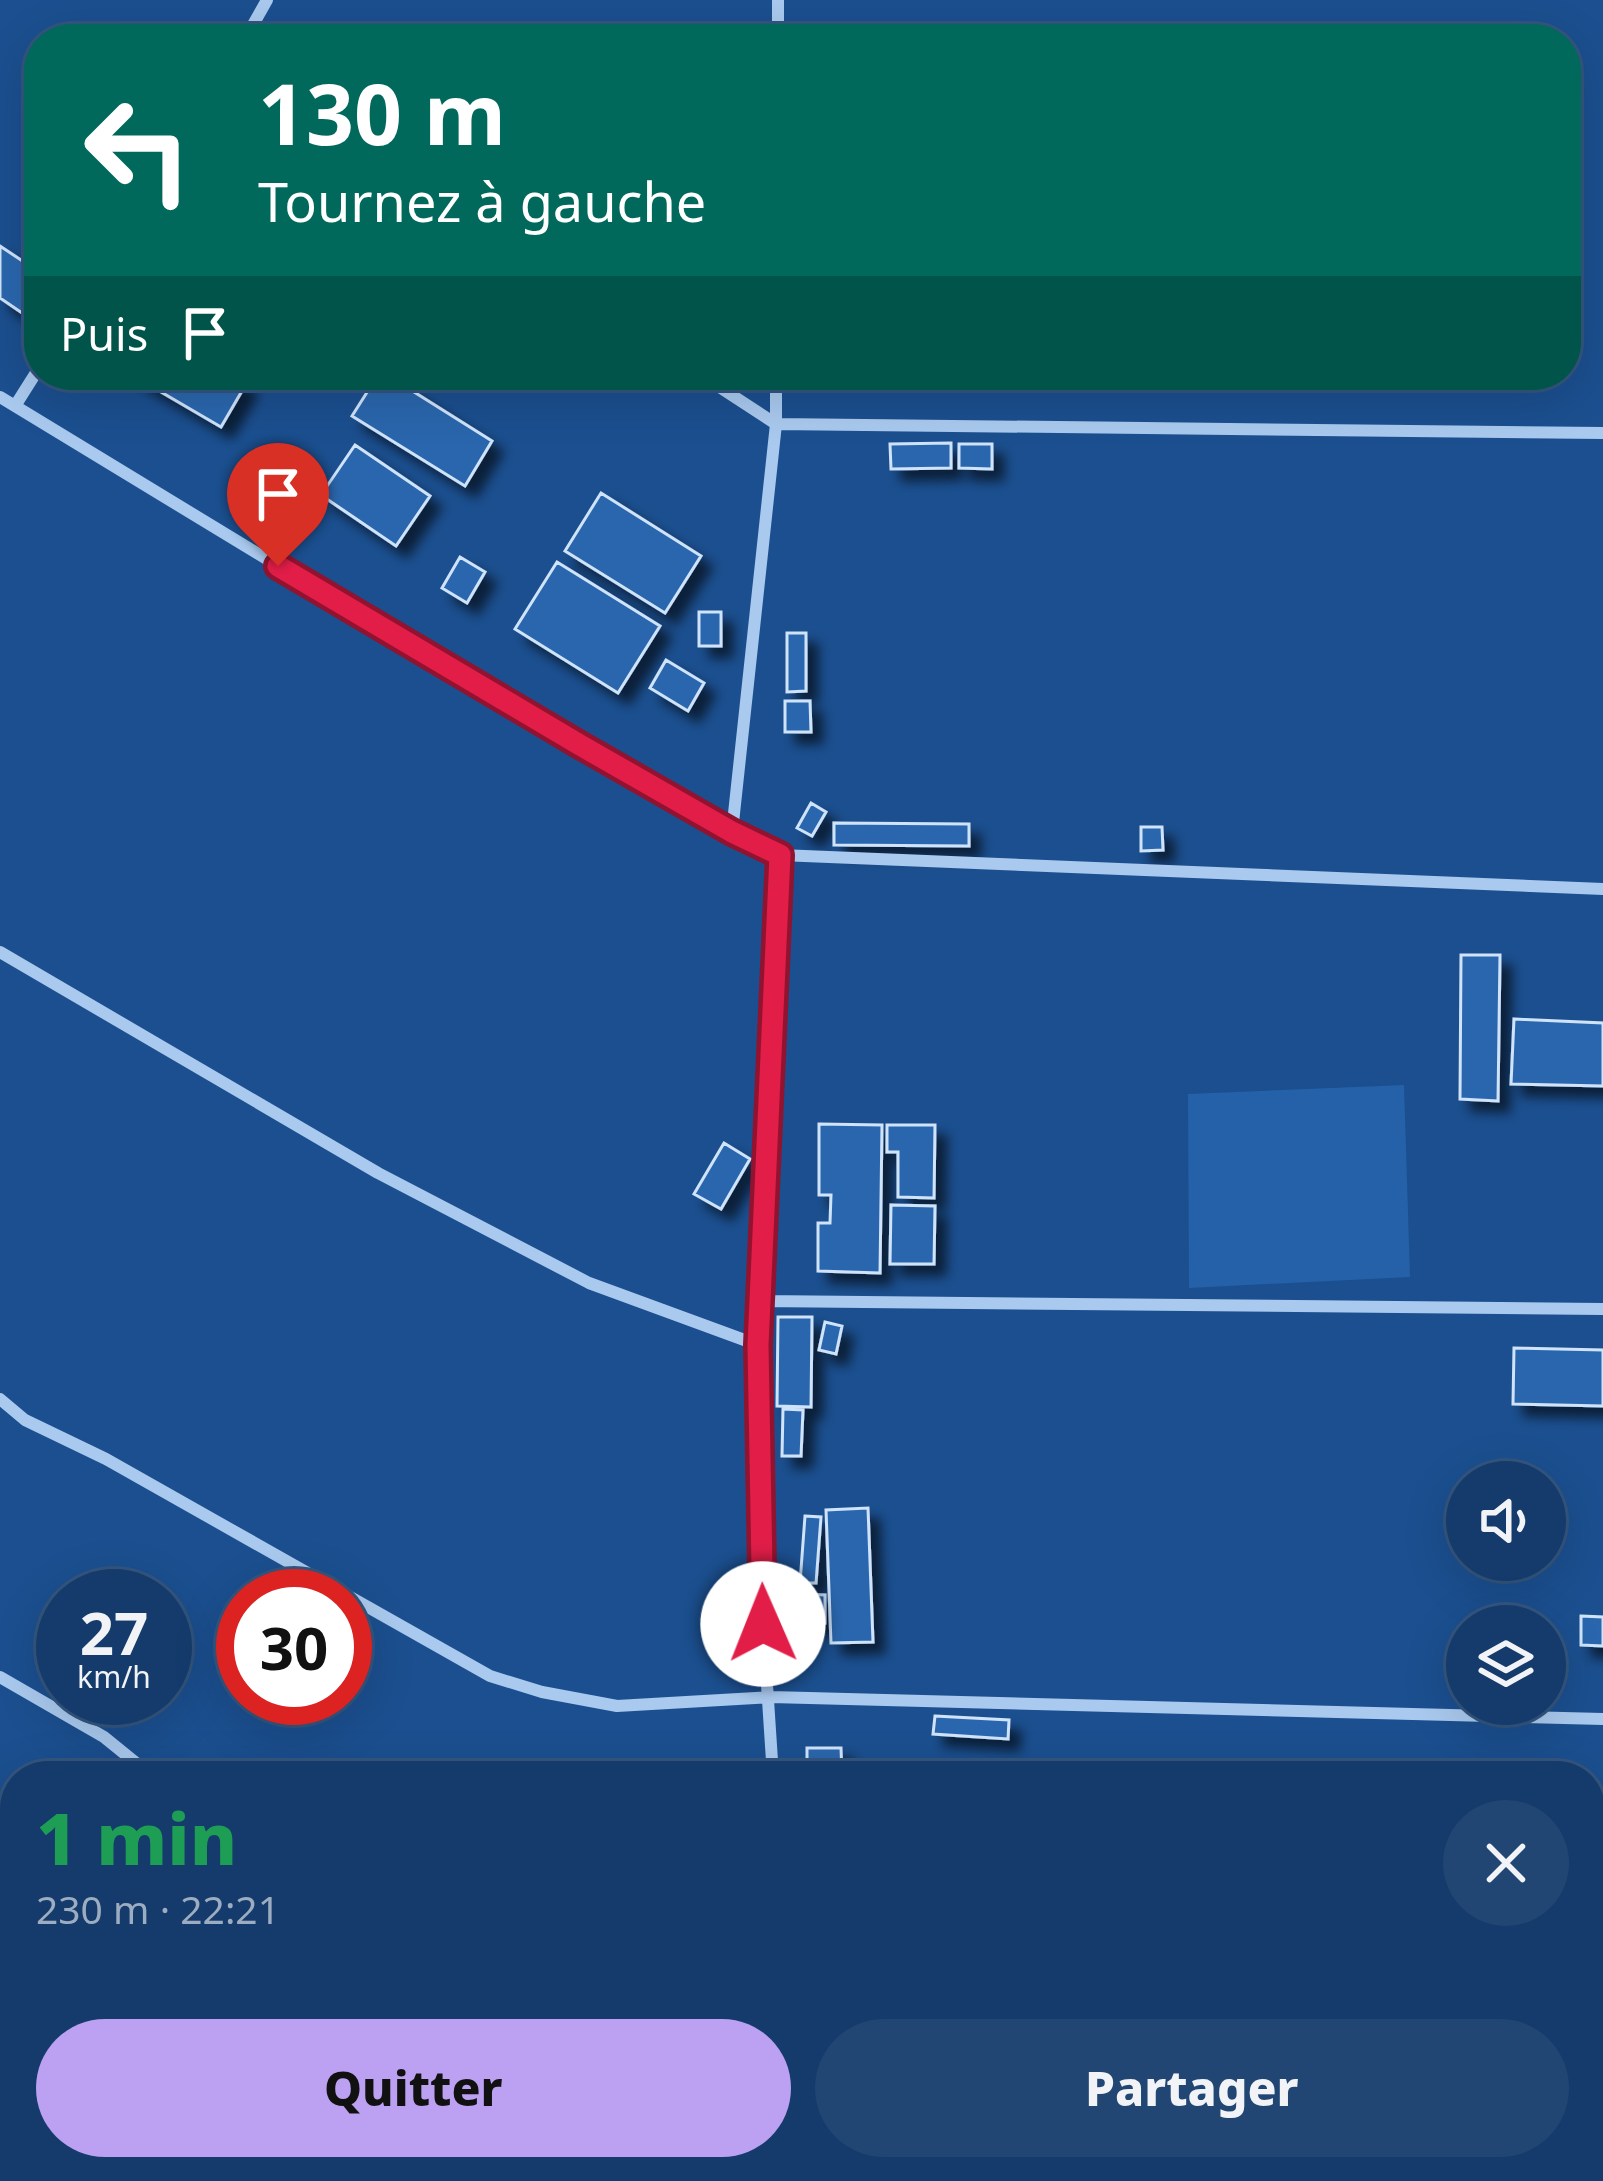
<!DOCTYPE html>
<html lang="fr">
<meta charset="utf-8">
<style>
body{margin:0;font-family:"Noto Sans",sans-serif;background:#214673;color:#f1f3f6;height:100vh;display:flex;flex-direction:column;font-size:45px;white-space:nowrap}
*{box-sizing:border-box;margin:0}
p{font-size:39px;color:#9dadc1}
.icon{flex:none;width:66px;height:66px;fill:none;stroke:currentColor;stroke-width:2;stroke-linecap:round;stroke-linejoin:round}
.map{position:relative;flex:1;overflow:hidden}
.side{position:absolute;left:0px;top:1761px;width:1605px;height:420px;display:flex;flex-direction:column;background:#143b6b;border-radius:48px 48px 0 0;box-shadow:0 12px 48px #0002,0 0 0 3px #33557e}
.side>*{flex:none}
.banner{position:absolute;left:24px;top:24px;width:1557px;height:366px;border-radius:48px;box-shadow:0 12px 48px #0002,0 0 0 3px #33557e;background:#00695c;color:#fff;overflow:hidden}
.buttons{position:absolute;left:1446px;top:1461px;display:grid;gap:24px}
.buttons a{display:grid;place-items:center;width:120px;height:120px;border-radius:50%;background:#143b6b;box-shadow:0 12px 48px #0002,0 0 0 3px #33557e;font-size:60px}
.speed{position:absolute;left:36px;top:1569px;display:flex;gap:24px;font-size:60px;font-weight:700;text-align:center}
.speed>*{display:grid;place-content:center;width:156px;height:156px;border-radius:50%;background:#143b6b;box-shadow:0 12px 48px #0002,0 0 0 3px #33557e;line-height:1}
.speed small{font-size:30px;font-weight:400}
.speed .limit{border:18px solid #d22;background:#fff;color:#111}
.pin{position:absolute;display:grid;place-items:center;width:102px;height:102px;color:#fff;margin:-123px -51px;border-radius:50% 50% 50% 0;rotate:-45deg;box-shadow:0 0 12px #0007}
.pin .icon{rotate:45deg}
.me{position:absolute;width:132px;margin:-66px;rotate:359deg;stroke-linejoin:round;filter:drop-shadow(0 0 9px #0008)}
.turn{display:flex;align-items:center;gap:42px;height:252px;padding:0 36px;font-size:54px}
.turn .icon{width:156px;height:156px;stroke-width:2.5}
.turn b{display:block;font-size:84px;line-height:102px}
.then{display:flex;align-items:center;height:114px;padding:0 36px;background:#0003;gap:24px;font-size:45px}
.round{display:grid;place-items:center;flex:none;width:126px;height:126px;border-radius:63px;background:#214673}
.summary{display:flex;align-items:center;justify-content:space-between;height:204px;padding:0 36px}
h1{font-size:72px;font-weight:800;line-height:90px;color:#1e9e55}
.primary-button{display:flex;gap:24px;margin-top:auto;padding:24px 36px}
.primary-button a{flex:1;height:138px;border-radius:72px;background:#bca0f2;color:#111;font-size:48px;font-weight:800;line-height:138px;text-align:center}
.primary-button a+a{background:#214673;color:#f1f3f6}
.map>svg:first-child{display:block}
.green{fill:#2461a8}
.building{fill:#2a66ad;stroke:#cfe3fa;stroke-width:3;filter:url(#shadow)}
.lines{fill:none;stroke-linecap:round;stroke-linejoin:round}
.minor{stroke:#a9c9ee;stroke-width:12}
.route-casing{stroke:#92132f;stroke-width:30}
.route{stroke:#e11d48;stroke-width:21}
</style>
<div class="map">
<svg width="1603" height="2181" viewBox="0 0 1603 2181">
<defs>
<filter id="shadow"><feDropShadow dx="11" dy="11" stdDeviation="6" flood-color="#0009"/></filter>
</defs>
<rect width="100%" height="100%" fill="#1b4f8f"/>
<path class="green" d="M1404 1085 1410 1277 1189 1288 1188 1094Z"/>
<path class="building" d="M0 246 39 272V302L28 317 0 298Z
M132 375H231L246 384 221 427Z
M378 375H387L492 441 465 486 352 416Z
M951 443V468L891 469 890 444Z
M959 444H992V469L959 468Z
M355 445 430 496 396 546 321 495Z
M289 455 309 469 293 491 273 476Z
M601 493 701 556 665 613 565 551Z
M460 557 485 572 467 603 442 588Z
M557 562 660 626 618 693 515 629Z
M699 612H721V646H699Z
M787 633H806V691L787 692Z
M666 660 704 683 688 711 650 688Z
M785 701H810L811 732H785Z
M811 803 826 812 812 836 797 828Z
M834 823 969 824V846L834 845Z
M1141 827H1162L1163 850 1141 851Z
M1461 955H1500L1498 1101 1460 1099Z
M1514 1019 1603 1023V1086L1511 1084Z
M819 1124 882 1125 880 1273 818 1271V1223H830L831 1195H819Z
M887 1125H935L934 1198 898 1197V1152H887Z
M724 1143 750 1159 721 1209 694 1194Z
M891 1205 935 1206 934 1264H890Z
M778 1317H812L811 1407 777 1406Z
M825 1322 842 1326 836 1354 819 1350Z
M1514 1348 1603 1350V1406L1513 1404Z
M783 1409 803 1410 801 1456H782Z
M868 1508 873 1642 831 1643 826 1510Z
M805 1516 821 1517 816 1583H800Z
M796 1594 825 1595V1623H796Z
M1581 1616 1603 1617V1646L1581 1645Z
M935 1716 1009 1720 1008 1739 933 1734Z
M807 1748H841L842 1776H807Z"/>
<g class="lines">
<path class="minor" d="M245 39 267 0
M778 39V0
M701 375 776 424
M0 397 428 657 732 832 780 855 1603 889
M15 406 39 368
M776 424V375
M732 832 776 424 1603 433
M0 952 378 1173 589 1283 758 1345
M761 1301 1603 1309
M0 1399 25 1420 106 1459 490 1676 542 1692 617 1706 771 1697 1603 1719
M0 1677 104 1737 152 1776
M773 1776 763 1624 758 1345 780 855
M1590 2074 1603 2077
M806 2166 811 2181"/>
</g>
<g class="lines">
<g class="route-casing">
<path id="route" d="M278 566 580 745 732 832 780 855 758 1345 763 1624"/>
</g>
<use href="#route" class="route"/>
</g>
</svg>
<div class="buttons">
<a><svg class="icon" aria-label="sound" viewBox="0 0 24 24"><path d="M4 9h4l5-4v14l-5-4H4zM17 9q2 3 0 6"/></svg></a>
<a><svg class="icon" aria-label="layers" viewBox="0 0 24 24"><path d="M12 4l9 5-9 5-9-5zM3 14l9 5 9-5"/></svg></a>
</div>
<div class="speed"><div>27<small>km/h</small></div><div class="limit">30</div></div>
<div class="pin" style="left:278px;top:566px;background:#d93025"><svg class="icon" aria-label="arrive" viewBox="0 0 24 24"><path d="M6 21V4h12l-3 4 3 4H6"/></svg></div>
<svg class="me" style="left:763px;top:1624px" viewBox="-20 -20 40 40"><circle r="19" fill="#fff"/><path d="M0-13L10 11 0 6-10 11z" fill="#e11d48"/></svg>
<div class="banner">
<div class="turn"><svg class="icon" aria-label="left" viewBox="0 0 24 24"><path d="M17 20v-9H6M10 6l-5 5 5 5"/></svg><div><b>130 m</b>Tournez à gauche</div></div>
<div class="then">Puis<svg class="icon" aria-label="arrive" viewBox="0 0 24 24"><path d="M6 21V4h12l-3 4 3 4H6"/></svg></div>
</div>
<section class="side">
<div class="summary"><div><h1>1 min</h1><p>230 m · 22:21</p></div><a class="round"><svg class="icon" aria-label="close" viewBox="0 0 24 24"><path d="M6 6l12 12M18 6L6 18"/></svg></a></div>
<div class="primary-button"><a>Quitter</a><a>Partager</a></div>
</section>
</div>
